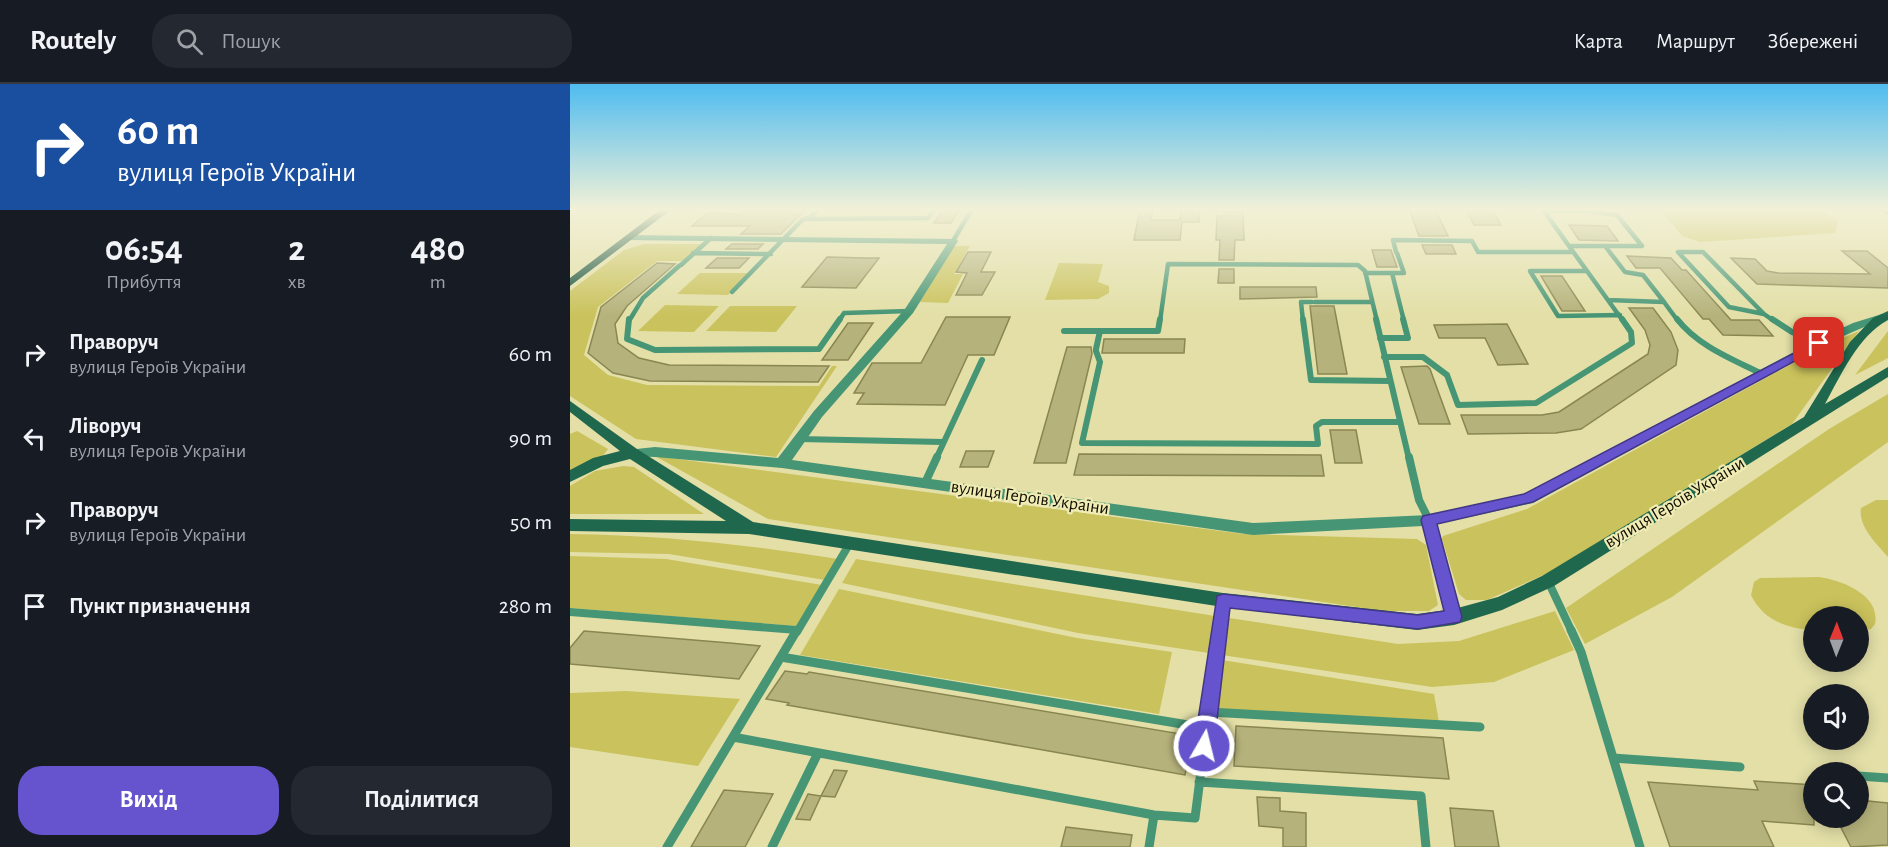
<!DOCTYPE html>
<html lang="uk">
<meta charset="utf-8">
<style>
body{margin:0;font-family:"Alegreya Sans",sans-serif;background:#242831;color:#f1f3f6;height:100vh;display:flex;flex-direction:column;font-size:22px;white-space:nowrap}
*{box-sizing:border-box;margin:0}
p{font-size:20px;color:#9ea1a6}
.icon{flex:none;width:33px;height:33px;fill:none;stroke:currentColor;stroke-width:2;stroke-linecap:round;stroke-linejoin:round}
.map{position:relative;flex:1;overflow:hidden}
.side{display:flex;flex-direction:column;background:#171b24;width:570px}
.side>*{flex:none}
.hud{background:#1a4fa0;color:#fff;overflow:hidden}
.needle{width:39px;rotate:1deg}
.tools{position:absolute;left:1233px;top:522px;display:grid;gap:12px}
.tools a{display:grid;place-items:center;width:66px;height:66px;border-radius:50%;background:#171b24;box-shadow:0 3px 15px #0003;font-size:30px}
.pin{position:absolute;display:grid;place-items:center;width:51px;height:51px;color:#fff;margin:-26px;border-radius:12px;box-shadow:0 3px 9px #0006}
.me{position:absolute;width:66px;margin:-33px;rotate:8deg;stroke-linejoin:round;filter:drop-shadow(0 0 4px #0008)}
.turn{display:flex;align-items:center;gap:21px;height:126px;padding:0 18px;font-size:27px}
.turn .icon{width:78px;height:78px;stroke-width:2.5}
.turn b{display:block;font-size:42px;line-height:51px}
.eta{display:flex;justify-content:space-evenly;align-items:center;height:102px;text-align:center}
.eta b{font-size:36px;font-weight:700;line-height:42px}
.cta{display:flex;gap:12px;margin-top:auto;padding:12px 18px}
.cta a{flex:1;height:69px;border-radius:24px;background:#6554cd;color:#fff;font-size:24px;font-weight:700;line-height:69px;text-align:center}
.cta a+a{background:#242831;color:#f1f3f6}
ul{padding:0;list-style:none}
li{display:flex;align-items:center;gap:18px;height:84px;padding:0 18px}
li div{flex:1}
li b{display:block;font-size:22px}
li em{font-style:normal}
header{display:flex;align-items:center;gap:36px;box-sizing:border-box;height:84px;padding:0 30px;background:#171b24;border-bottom:2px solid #363941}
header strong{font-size:28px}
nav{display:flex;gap:33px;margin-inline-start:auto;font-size:21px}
.search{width:420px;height:54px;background:#242831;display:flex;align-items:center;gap:15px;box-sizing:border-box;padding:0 21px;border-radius:24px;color:#9ea1a6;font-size:22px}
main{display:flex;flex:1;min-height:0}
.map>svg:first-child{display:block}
.green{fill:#cac25c}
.building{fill:#b5b27b;stroke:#898651;stroke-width:1.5}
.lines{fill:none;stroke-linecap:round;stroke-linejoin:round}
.service-far3{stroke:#469575;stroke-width:4.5}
.service-far2{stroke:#469575;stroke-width:6}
.service-far1{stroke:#469575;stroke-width:8}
.service{stroke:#469575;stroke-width:9}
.minor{fill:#469575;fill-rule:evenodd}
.secondary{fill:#1f684e;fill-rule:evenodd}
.primary{fill:#0b4834;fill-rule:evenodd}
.route{fill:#6554cd;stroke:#423785;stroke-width:1.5}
.labels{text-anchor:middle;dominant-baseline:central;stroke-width:4.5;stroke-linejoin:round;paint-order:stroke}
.street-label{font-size:18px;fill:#0f0d00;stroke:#f0ecb4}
</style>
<header>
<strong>Routely</strong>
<div class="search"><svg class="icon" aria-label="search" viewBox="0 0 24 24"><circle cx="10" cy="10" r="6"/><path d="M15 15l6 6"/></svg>Пошук</div>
<nav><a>Карта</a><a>Маршрут</a><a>Збережені</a></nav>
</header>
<main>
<section class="side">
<div class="hud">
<div class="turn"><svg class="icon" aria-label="right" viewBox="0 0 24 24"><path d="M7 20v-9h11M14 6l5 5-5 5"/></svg><div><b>60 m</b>вулиця Героїв України</div></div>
</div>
<div class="eta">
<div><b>06:54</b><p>Прибуття</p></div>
<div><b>2</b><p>хв</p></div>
<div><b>480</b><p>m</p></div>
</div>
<ul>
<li><svg class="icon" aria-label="right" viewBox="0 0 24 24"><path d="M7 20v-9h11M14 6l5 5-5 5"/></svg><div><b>Праворуч</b><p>вулиця Героїв України</p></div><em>60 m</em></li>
<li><svg class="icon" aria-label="left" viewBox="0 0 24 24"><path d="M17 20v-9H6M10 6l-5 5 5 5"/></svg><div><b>Ліворуч</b><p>вулиця Героїв України</p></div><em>90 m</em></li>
<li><svg class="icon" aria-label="right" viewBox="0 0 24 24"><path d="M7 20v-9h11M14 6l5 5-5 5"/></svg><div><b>Праворуч</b><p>вулиця Героїв України</p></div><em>50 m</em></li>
<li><svg class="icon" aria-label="arrive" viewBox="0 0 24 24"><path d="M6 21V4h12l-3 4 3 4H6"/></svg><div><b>Пункт призначення</b></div><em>280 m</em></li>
</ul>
<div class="cta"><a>Вихід</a><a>Поділитися</a></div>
</section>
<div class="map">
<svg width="1318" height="763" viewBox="0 0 1318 763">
<rect width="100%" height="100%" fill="#e3dfa7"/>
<path class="green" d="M1090 125H1250L1268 137 1265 149 1130 158 1112 152Z
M74 160H133L113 177H87L28 223 14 271 38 291 77 301 249 302 262 282H267L206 373 66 355 0 312V207L54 166Z
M384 162H400L384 190H393L378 219 350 218Z
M489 179 533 180 528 198 539 202V209L528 215 475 216Z
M130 189H178L158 211 107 210Z
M95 221 149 222 124 248 68 247Z
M160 222H227L206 248 136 247Z
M1289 247 1222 340 978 489 917 516H896L889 510 872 455 873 452 957 425 1258 260Z
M1318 247V274L1285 291Z
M1318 310V358L1102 513 1015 560 996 524 1259 345Z
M7 347 38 365 32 373 0 387V350Z
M85 372 673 450 847 455 856 461 868 521 859 527H813L198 435Z
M53 382 64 383 134 430H0V402L25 387Z
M1306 416H1318V473C1307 460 1288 443 1291 424Z
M0 450C91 451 179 461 268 475L255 496 99 470 0 468Z
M0 472 96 475 252 501 226 542 0 524Z
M286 475 645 532 639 569 508 549 272 499Z
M1249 493C1271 496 1311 511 1305 540L1301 545 1289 548 1288 532H1244L1243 546C1217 545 1193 536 1181 511L1184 498 1190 494Z
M269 505 507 554 602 568 589 630 230 571Z
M985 527 1004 566 924 598 862 603 652 571 659 534 828 560 889 557Z
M652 576 864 610 869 638 648 625Z
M56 607 170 615 128 682 0 663V609Z"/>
<path class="building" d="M175 125H236L211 150H171L180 142H122L137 129 170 130Z
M373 125H390L381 139H364Z
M570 125H583L581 136H610L611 125H630L629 138H612L610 156H564Z
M839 125H865L878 152H849Z
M896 125H922L931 141H904Z
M654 128H673L674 156H665L664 176H649L650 156H646L647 132H654Z
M999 141 1037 142 1048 157 1009 156Z
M162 160H193L188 165H156Z
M852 161H882L886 170H856Z
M802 166H821L827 183H807Z
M1272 167H1297L1318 184V204L1187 200 1161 174 1185 175 1197 187 1208 189 1300 190Z
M398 168H421L411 188H425L412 211H386L397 189 386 188Z
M1057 172 1101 174 1112 186H1116L1161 236H1189L1203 252 1153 251 1139 235H1133L1090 184H1066Z
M257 173 296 174H309L286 204 232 203Z
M147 174H179L169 184H136Z
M87 179 105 180 57 222 45 240 48 259 69 274 99 281 259 282 248 298 80 297 43 289 18 269 31 223Z
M649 185H664V199H648Z
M971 192H992L1015 227H992Z
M670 203H746L747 213 670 215Z
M740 222H764L777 290H748Z
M1059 224H1083L1101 248 1108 266 1106 281 1011 345 986 349 898 350 891 331H972L989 328 1078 270 1080 261 1075 246Z
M376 233H440L424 271H398L375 321 287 320 294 309H284L302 279H351Z
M278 239H303L278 276H252Z
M937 240 958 280 928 281 915 254H869L864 241Z
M534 255H615L614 269H532Z
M497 263H521L522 270 496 379H464Z
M857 282 860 285 880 340H849L831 283Z
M760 346H786L792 379H765Z
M396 367H424L418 383H390Z
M509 370 751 371 754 392 504 391Z
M14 547 160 559 190 562 169 595 0 580V564Z
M215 587 237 590 239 588 623 652 615 691 217 621 219 619 196 615Z
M666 642 873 654 879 695 664 682Z
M264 686 277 687 265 713 251 712Z
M1184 697 1244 701V741L1192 737 1204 763H1100L1078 698 1188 706Z
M154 706 203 710 175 763H121Z
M238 710 251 712 240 736 226 735Z
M687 713 710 714V727L736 729V763H713V744L689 742Z
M1288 716 1318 719V761L1281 763 1266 734H1288Z
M880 724 923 727 929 763H885Z
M496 743 562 751 560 763H491Z"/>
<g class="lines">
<path class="service-far3" d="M974 127H1019L1047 131 1072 162H999Z
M235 135 358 134 364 125
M383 157 402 125
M999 162 1053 237
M1035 162 1055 188 1073 191 1094 218
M826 168 823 156 902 157 908 168H1002
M1108 168H1133L1194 230 1159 223Z
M123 169 201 170
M111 181 141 154
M1016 187H960L988 232 1050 231
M795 189H834L827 169
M822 189 834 237
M162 208 232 136 241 133 248 125
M1038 216 1094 218 1108 237
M745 218H800
M1194 230 1204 237
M59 237 73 214 109 182
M269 237 274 229 339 227
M590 237 598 180 788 181 795 187 807 237
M733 237 731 218H742"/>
<path class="service-far2" d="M59 235 57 255 85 266 249 265 270 235
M733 235 741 296 820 297
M806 235 839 375
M1107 235C1128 262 1162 275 1192 290
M1202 235 1222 248 1249 259
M494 247H588L590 235
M810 254H838L833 235
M526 265 530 247
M526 267 530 278 512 359 748 360 746 342 752 338H830
M814 273H853L877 291 888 321 966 319 1062 259 1061 248 1052 235
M229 355 373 358
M366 375 412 276"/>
<path class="service-far1" d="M839 373 849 416 859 436
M355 399 367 373
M978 497 1002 548
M0 528 227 546
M227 548 280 459
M649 548 653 516"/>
<path class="service" d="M1001 546 1011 568 1070 763
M211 573 636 644
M639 628 910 643
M163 653 584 731 625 734 649 546
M1043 674 1170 683
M1288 692 1318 694
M629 698 851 712 856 763
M97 763 227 546
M202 763 248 669
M579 763 584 731"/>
<path class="minor" d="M1306 125H1318V131Z
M59 151 386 155 388 157 343 229 252 333 222 376 683 439 859 431 954 411 1245 257 1283 239 1312 230 1317 233 1253 261 963 419 867 440 892 533 890 538 884 540 878 538 876 533 853 442 683 451 212 384 85 373 57 372 55 369 57 366 85 363 208 374 244 327 335 225 377 160 56 156V152Z"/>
<path class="secondary" d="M1318 227V236C1288 252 1271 291 1255 320L1318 283V293L984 502 932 526 884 541 847 546 653 523 179 450 0 447V435L156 437 60 375 33 382 0 398V386L23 374 50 367 0 328V317L67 365 183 438 653 509 847 530 884 525 928 513 972 492 1234 333 1280 258 1303 234Z"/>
<path class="primary" d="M91 125H102L0 202V194Z"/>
</g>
<linearGradient id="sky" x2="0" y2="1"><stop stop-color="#4fbcf0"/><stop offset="0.54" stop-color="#f2f1d7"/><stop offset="1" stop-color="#f2f1d7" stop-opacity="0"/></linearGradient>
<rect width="1318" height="232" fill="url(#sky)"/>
<path class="route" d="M1249 256 1255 259 1253 262 963 418 867 440 892 533 890 538 848 545 660 524 644 662 641 669 634 671 627 669 624 662 647 512 653 510 848 531 874 527 851 436 853 432 954 410Z"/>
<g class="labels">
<g class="street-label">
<text transform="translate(460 414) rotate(8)">вулиця Героїв України</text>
<text transform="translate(1105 419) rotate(-31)">вулиця Героїв України</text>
</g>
</g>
</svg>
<div class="tools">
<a><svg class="needle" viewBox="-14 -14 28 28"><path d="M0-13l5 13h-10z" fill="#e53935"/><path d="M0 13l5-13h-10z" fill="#9ea1a6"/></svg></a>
<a><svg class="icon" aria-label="sound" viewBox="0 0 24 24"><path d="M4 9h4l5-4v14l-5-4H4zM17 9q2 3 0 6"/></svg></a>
<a><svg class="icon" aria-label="search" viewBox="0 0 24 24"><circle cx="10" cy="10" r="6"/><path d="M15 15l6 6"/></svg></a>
</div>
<div class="pin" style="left:1249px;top:259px;background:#d93025"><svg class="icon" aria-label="arrive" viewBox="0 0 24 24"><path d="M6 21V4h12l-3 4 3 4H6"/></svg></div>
<svg class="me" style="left:634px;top:662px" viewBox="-20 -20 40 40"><circle r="17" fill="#6554cd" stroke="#fff" stroke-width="3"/><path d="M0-11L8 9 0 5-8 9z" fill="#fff"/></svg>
</div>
</main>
